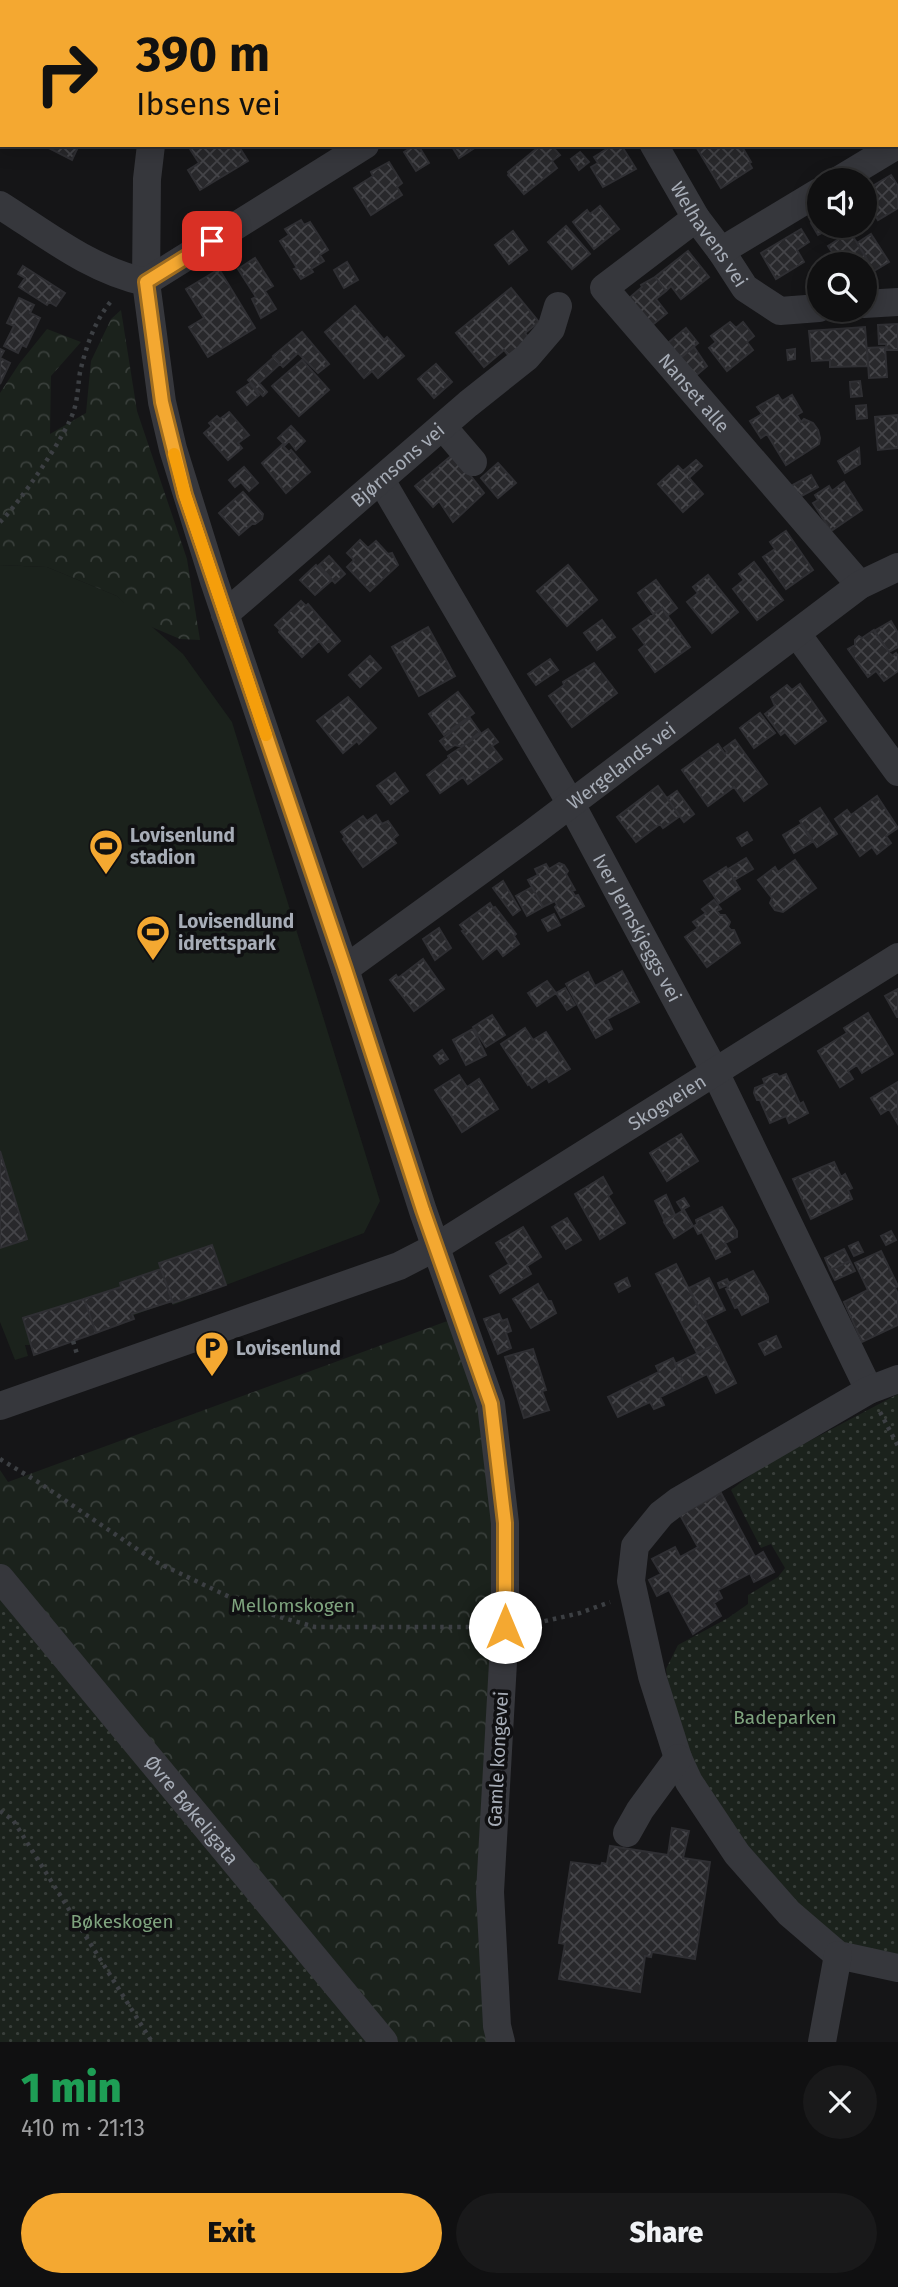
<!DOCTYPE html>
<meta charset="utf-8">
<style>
body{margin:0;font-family:"Fira Sans",sans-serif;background:#19191a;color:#f1f3f6;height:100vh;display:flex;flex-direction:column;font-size:26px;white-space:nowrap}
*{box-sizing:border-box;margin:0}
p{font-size:23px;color:#9c9d9f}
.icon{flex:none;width:38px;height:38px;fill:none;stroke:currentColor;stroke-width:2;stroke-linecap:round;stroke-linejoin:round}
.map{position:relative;height:2042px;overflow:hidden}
.side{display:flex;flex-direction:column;background:#101011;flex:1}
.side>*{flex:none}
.hud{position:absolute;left:0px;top:0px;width:900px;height:147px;box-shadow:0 4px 18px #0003,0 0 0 2px #303031;background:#f4a831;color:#111;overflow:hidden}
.fabs{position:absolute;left:807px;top:168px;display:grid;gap:14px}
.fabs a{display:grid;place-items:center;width:70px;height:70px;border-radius:50%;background:#101011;box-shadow:0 4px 18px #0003,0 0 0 2px #303031;font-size:35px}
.pin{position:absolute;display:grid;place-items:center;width:60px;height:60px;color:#fff;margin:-30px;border-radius:14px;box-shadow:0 4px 10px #0006}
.me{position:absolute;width:77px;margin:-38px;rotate:0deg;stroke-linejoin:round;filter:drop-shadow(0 0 5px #0008)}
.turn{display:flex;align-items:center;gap:24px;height:147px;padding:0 21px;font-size:32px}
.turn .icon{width:91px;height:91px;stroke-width:2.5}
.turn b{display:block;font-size:49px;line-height:60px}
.round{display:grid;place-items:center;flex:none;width:74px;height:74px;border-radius:37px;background:#19191a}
.summary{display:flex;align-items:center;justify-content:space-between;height:119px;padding:0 21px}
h1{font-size:42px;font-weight:800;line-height:52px;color:#1e9e55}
.button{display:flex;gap:14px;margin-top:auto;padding:14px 21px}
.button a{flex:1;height:80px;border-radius:42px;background:#f4a831;color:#111;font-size:28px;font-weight:800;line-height:80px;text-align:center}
.button a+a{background:#19191a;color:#f1f3f6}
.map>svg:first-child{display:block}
.grass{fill:#1b221c}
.forest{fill:url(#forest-crowns)}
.park{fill:url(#park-dots)}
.building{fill:url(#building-cross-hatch);stroke:#2f2f33;stroke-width:2}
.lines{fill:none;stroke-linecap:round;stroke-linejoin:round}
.path{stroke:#3c3f43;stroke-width:4.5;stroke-dasharray:3.5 5;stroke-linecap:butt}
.minor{stroke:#36373c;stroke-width:28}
.route-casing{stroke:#9f6d20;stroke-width:18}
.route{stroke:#f4a831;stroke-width:12}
.slow{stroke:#f59e0b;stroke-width:12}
.labels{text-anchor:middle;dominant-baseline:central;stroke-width:7;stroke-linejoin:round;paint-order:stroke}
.street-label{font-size:19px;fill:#a7adb7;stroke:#101012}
.poi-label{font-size:19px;font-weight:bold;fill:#a7adb7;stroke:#101012;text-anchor:start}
.park-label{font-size:19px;fill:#7ea37e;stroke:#101012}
</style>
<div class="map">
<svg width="898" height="2042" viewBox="0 0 898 2042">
<defs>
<pattern id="forest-crowns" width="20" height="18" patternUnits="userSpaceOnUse" patternTransform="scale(1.75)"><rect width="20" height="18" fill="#1b221c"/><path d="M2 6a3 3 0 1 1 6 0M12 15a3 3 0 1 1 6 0" fill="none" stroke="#393f3b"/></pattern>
<pattern id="park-dots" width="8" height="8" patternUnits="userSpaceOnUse" patternTransform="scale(1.75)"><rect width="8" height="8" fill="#1b221c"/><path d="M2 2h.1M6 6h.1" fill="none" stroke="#393f3b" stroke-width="1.8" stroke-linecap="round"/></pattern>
<pattern id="building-cross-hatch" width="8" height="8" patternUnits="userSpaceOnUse" patternTransform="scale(1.75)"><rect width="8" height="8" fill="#28282b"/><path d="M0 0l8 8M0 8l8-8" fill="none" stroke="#444448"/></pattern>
</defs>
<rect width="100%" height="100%" fill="#151517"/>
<path class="grass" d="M0 565 47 567 117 596 183 654 232 722 380 1201 364 1233 173 1305 171 1302C124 1317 80 1338 34 1356L31 1345H25L28 1356 15 1360 0 1322Z"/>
<path class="forest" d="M121 310 137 411 187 559 200 640 180 639 147 625 117 596 47 567 0 565V393L19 364 47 329 81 342 51 376 50 434 86 413 91 361 111 319Z
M461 1316 491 1404 501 2042H0V1470L8 1482Z"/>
<path class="park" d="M898 1394V1965L818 1937 689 1782 671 1701 666 1669 678 1645 728 1618 748 1604V1595L778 1577 785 1568 771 1544 761 1548 731 1490 762 1466Z
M0 1581 379 2042H0Z"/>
<path class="building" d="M103 0H132L135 2H102Z
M294 0H322L323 2H291Z
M438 0H471L472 2H439Z
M482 0H517L514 2H483Z
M666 0H704L667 2Z
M860 0H897L898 2V5V2H861Z
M43 145H79L72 160Z
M196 145H238L248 161 200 190 188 170 199 163 190 149Z
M415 145H418L429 163 416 171 404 152Z
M451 145H479L459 158Z
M541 145H551L560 155 552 161 557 168 524 194 508 175 509 174 508 172Z
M613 145H621L636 169 603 187 591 167 598 163 594 157Z
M695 145H741L751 162 749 163 752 168 721 188Z
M580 152 589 162 579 170 571 159Z
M389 162 402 183 397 187 402 195 371 215 354 188 373 176 371 172Z
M891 175 898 186V208L878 220 871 208 864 215V191Z
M600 206 619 229 594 249 573 222 587 210 590 214Z
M819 218V226H835L818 235 811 223Z
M301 220 304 225 310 222 328 250 320 255 324 261 311 269 313 272 301 279 294 269 297 268 280 241 289 235 285 229Z
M566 226 590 254 572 269 548 242Z
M801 229 809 242 797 250 804 262 776 279 761 253Z
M513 231 527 250 509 264 495 245Z
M850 232 866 257 855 264H840L828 246Z
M871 234 889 262 874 271 857 243Z
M688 251 709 277 681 299 671 286 666 291 655 277Z
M255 258 273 286 265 291 276 309 261 318 252 299 256 297 238 269Z
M347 262 358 280 344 288 334 270Z
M23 266 65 293 56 306 49 302 47 305 19 287 25 278 18 274Z
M219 269 255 328 208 357 189 327 204 318 186 289Z
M655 277 666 291 656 299 667 313 651 326 628 299 642 287 641 285Z
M511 288 539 322 525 333 530 339 509 356 504 350 484 367 456 333Z
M19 298 34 305 30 313 40 318 26 347 22 345 18 353 4 346 14 326 7 323Z
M355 306 384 340 387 337 404 356 378 378 372 371 364 378 325 332Z
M730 322 736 328 743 322 754 336 747 342 753 350 727 371 709 348 716 342 711 336Z
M898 324V350H887L886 344H879L878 325Z
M865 327 868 366 830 367V360L812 361 809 331Z
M686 328 698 343 680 358 668 343Z
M302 332 329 364 318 373 298 353 283 367 273 356Z
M694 347 707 366 693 378 678 360Z
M885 347 887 377 869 378 867 348Z
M0 349 4 351 0 358 10 363 0 384Z
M795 349V359L788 360 787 350Z
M274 357 280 364 259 383 267 392 263 396 248 380Z
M302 360 329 390 299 416 272 386Z
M436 364 452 382 434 398 418 379Z
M860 381 862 396 851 397 850 382Z
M250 383 259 395 247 405 237 392Z
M778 395 782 401 792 395 802 412 797 415 801 422 804 419 813 423 818 430 820 438 819 444 786 465 767 434 761 438 750 421 762 414 757 407Z
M866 405 867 418 857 419 856 406Z
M229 412 249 435 238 443 242 448 228 460 204 433 212 426 209 423 217 416 220 419Z
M898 415V448L878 450 875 417Z
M291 426 305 441 296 450 289 441 285 445 278 438Z
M282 445 289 452 291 450 310 472 286 493 262 463Z
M859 448 860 464 845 473 838 461Z
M451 456 459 461 484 493 453 522 439 501 433 507 415 486Z
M696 460 702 466 689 478 703 494 683 512 658 484 678 466 683 471Z
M498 463 516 483 498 498 481 478Z
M244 467 258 483 249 491 241 482 235 487 229 480Z
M811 475 818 487 798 498 791 486Z
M844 482 862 510 831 531 813 503 818 500 815 495 829 486 832 491Z
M243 492 263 514 262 519 255 524H252L239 535 219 513Z
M786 531 813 570 786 589 763 557 775 549 770 542Z
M360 540 368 548 376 541 388 554 392 553 398 565 370 591 347 567 354 560 347 553Z
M329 556 345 574 335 583 319 565Z
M754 562 783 600 757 620 733 589 744 580 739 574Z
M316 565 331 581 315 595 300 580Z
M568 565 597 600 567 626 537 591Z
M708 575 738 612 712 633 687 602 698 593 693 587Z
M656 580 677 608 667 616 662 608 653 614 638 593Z
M301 601 306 606 308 604 340 641 328 652 319 641 302 657 279 632 280 630 275 625Z
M662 608 690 647 655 672 639 650 645 645 633 629Z
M602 620 615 637 597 650 584 633Z
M891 621 898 633V647L889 652 874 631Z
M428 627 455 676 419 696 392 647Z
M874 630 892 656 896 653 898 656V671L884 681 876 671 868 677 848 649 855 645V640L859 636 862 638Z
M370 656 381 668 360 687 349 675Z
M550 659 558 670 536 685 528 674Z
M594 663 617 693 572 727 549 696 564 685 563 682Z
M800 684 826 721 795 744 785 732 781 735 765 714 775 706 771 697 787 685 792 690Z
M458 692 474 713 444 735 429 714Z
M348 697 376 728 359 744 357 741 343 753 317 721Z
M760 713 775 733 754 748 740 728Z
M470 718 480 732 461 747 455 745 447 750 440 741Z
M488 729 498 742 492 746 502 759 468 784 463 777 440 793 427 775 449 758 448 756Z
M735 740 767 784 744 801 734 787 708 806 682 770 718 744 725 754 727 752 724 748Z
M395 773 408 791 391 804 377 786Z
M658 786 680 816 663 828 660 824 636 842 617 817Z
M677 791 694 814 684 822 667 798Z
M877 796 898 828 886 836 891 843 877 854 872 847 860 856 835 819 847 810 851 815Z
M820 808 837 834 817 847 800 821Z
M376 815 382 824 388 821 398 835 393 839 396 843 363 867 343 839 345 837 341 832 363 816 367 821Z
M801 824 812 842 794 853 783 835Z
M747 832 752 840 742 846 737 838Z
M746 858 753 869 734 880 728 869Z
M795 860 816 888 783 912 775 910 770 903 772 898 758 880 775 867 778 872Z
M559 863 564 865 568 871 566 874 575 890 572 891 575 896 578 895 584 906 561 918 555 907 557 905 555 901 543 907 528 880 538 875 535 869 546 864 549 869Z
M726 867 740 889 719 903 704 881Z
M503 881 520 910 513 915 493 888Z
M532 887 543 907 527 916 516 896Z
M714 900 721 909 717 911 720 915H725L730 922 728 927 731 930H734L740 943 707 967 685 937 698 928 693 922 706 913 702 909Z
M490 903 493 908 495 907 516 934 514 936 519 944 503 956 497 948 483 959 462 931 464 930 460 925Z
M554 914 560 925 548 931 542 920Z
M439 928 451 948 435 960 423 939Z
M423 959 444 989 414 1011 390 980 396 975 398 978Z
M622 971 639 1002 607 1019 612 1029 596 1038 566 984 588 972 595 986Z
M547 981 556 993 537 1006 528 993Z
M565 988 575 1005 567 1010 556 993Z
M898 989V1017H897L885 996Z
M868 1013 893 1054 862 1073 857 1065 848 1071 853 1079 840 1087 818 1051 847 1033 844 1028Z
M492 1015 505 1035 486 1047 473 1027Z
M525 1028 533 1040 546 1032 570 1069 549 1082 547 1078 532 1088 529 1084 528 1085 501 1044Z
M473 1029 486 1055 466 1065 453 1040Z
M442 1050 448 1059 440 1064 434 1056Z
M774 1074H777L779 1077 786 1074 800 1104 803 1102 808 1113 789 1123 786 1116 770 1123 760 1100H757L754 1093 755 1088 765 1084 763 1079Z
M459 1075 467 1087 479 1079 498 1109 462 1132 435 1090Z
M898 1082V1124L889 1109 881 1114 871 1098Z
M681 1134 698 1161 667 1181 650 1153Z
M0 1151 27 1239 0 1248Z
M834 1162 841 1177 845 1174 852 1188 848 1190 852 1199 811 1219 793 1179Z
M603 1177 612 1193 608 1196 625 1223 600 1239 575 1194Z
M666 1195 675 1215 664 1220 655 1201Z
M684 1198 689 1206 682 1210 677 1202Z
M722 1207 737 1231V1237L725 1243 730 1252 716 1259 702 1232 698 1234 694 1226 697 1224 696 1220Z
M684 1210 693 1226 674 1238 664 1222Z
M567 1218 581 1240 566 1249 552 1227Z
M523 1227 541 1257 527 1266 531 1274 500 1293 490 1276 509 1264 496 1243Z
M891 1231 896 1240 886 1245 881 1236Z
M858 1242 863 1252 854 1256 849 1246Z
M212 1245 226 1285 173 1303 159 1263Z
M844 1249 850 1261 830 1270 825 1258Z
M881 1251 898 1286 895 1288 898 1294V1325L862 1342 844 1302 868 1290 855 1263Z
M850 1261 855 1271 835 1280 830 1270Z
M676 1264 717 1344 697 1353 656 1274Z
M161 1269 172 1301 132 1314 134 1319 96 1333 84 1299 121 1287 120 1283Z
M753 1271 768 1297V1302L742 1315 738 1307 735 1308 726 1289 728 1288 727 1285 720 1288 718 1283 727 1279 729 1283Z
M627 1278 630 1286 619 1292 615 1284Z
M709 1278 725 1310 705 1320 689 1288Z
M538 1284 548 1301H551L556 1313 531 1328 513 1299Z
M84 1299 96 1333 34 1355 23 1318Z
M499 1314 502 1321 507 1319 511 1331 506 1333 511 1348 498 1354 484 1319Z
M776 1336 781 1347 765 1355 759 1344Z
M717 1344 736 1383 716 1393 707 1374 685 1385 675 1364Z
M533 1349 546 1390 542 1391 549 1410 524 1418 505 1357Z
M673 1358 685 1385 660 1397 664 1405 654 1409 650 1402 618 1417 608 1397 659 1372 656 1366Z
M721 1493 755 1557 763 1552 774 1572 754 1582 750 1573 718 1590 722 1598 714 1603 721 1616 693 1634 669 1590 657 1596 649 1580 661 1574 652 1559 675 1547 680 1557 698 1547 680 1515Z
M672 1828 689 1831 683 1858 710 1862 695 1959 652 1952 651 1957 645 1956 640 1992 559 1979 565 1944 559 1943 571 1862 601 1866 602 1863 607 1864 610 1846 668 1855Z"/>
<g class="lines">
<path class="path" d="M0 522C19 504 67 434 74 410 78 397 78 385 80 372 86 347 95 319 113 299
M73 1341 77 1354
M880 1412 898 1446
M0 1459 38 1482 156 1562 259 1611 315 1627H480
M528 1625 580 1613 610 1602
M0 1811 13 1820 152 2042"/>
<g class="minor">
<path d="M32 0 36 2"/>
<path d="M570 0 571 2"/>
<path d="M814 0 815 2"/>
<path d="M186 2V0"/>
<path d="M593 2 596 0"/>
<path d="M151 145 147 179 146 282 162 402 173 449 214 581 345 969 423 1211 491 1404 505 1523V1627L490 1892 497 2026 501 2042"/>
<path id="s1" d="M654 145 696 218 721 251 745 288 780 311 819 308"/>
<path d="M839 180 897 145"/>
<path d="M0 205C46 234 92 271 146 282L365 145"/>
<path id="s2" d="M696 218 604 288 860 585"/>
<path d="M721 251 819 192"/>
<path d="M864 304 898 302"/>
<path d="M443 427 473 462"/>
<path id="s3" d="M381 480 571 804 715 1072 869 1390"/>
<path id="s4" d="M225 614 468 404 527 357 551 329 558 306"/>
<path d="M797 634 898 772"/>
<path id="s5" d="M345 969 531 834 860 585 898 567"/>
<path d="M898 1379 869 1390 678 1501 661 1514 635 1546 631 1581 652 1676 678 1758 689 1782 737 1854 789 1913 838 1955 898 1968"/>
<path id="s6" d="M0 1406 399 1266 436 1247 898 957"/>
<path id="s7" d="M0 1578 384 2042"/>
<path d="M627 1833 640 1810 678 1758"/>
<path d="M822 2042 838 1955"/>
</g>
</g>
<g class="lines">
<g class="route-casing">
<path id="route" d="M212 241 146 282 162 402 185 495 345 969 423 1210 491 1404 505 1523V1627"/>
</g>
<use href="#route" class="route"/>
<path class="slow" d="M174 454 185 495 266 735"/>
</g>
<defs>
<g id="stadium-pin" transform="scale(1.75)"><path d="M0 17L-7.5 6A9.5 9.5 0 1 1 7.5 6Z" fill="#f4a831" stroke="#101012"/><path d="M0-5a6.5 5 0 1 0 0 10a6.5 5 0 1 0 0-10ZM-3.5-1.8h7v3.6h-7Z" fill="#111"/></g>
<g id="parking-pin" transform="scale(1.75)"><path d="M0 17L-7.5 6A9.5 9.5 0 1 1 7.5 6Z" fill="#f4a831" stroke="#101012"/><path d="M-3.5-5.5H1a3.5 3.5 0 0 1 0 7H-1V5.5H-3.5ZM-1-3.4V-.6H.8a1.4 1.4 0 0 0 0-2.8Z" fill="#111"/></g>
</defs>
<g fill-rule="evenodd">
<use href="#stadium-pin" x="106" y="846"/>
<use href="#stadium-pin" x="153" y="932"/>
<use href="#parking-pin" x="212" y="1348"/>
</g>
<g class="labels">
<g class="street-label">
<text stroke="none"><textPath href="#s1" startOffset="105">Welhavens vei</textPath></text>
<text stroke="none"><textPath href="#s2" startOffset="254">Nanset alle</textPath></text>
<text stroke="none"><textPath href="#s4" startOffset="228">Bjørnsons vei</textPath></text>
<text stroke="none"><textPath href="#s5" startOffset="343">Wergelands vei</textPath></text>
<text stroke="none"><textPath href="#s3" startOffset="516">Iver Jernskjeggs vei</textPath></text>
<text stroke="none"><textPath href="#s6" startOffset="737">Skogveien</textPath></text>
<text transform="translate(498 1759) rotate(-87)">Gamle kongevei</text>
<text stroke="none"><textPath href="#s7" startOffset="301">Øvre Bøkeligata</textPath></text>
</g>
<g class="poi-label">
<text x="130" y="835">Lovisenlund<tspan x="130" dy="22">stadion</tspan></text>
<text x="178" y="921">Lovisendlund<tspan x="178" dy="22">idrettspark</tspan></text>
<text x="236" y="1348">Lovisenlund</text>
</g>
<g class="park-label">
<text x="293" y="1605">Mellomskogen</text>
<text x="785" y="1717">Badeparken</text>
<text x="122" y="1921">Bøkeskogen</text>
</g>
</g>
</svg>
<div class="fabs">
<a><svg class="icon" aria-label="sound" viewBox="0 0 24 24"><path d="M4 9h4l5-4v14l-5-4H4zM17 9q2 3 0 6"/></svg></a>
<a><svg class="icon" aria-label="search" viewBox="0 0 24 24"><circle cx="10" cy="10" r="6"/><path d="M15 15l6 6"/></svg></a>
</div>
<div class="pin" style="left:212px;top:241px;background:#d93025"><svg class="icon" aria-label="arrive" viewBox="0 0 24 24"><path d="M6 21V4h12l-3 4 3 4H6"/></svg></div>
<svg class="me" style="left:505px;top:1627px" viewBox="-20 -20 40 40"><circle r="19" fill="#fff"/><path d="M0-13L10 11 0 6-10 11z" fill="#f4a831"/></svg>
<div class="hud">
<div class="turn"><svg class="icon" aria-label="right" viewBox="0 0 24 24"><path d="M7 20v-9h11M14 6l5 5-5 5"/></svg><div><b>390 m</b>Ibsens vei</div></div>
</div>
</div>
<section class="side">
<div class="summary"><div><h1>1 min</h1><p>410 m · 21:13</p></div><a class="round"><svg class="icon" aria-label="close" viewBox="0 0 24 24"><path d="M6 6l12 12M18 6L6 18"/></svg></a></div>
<div class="button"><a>Exit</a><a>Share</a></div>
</section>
